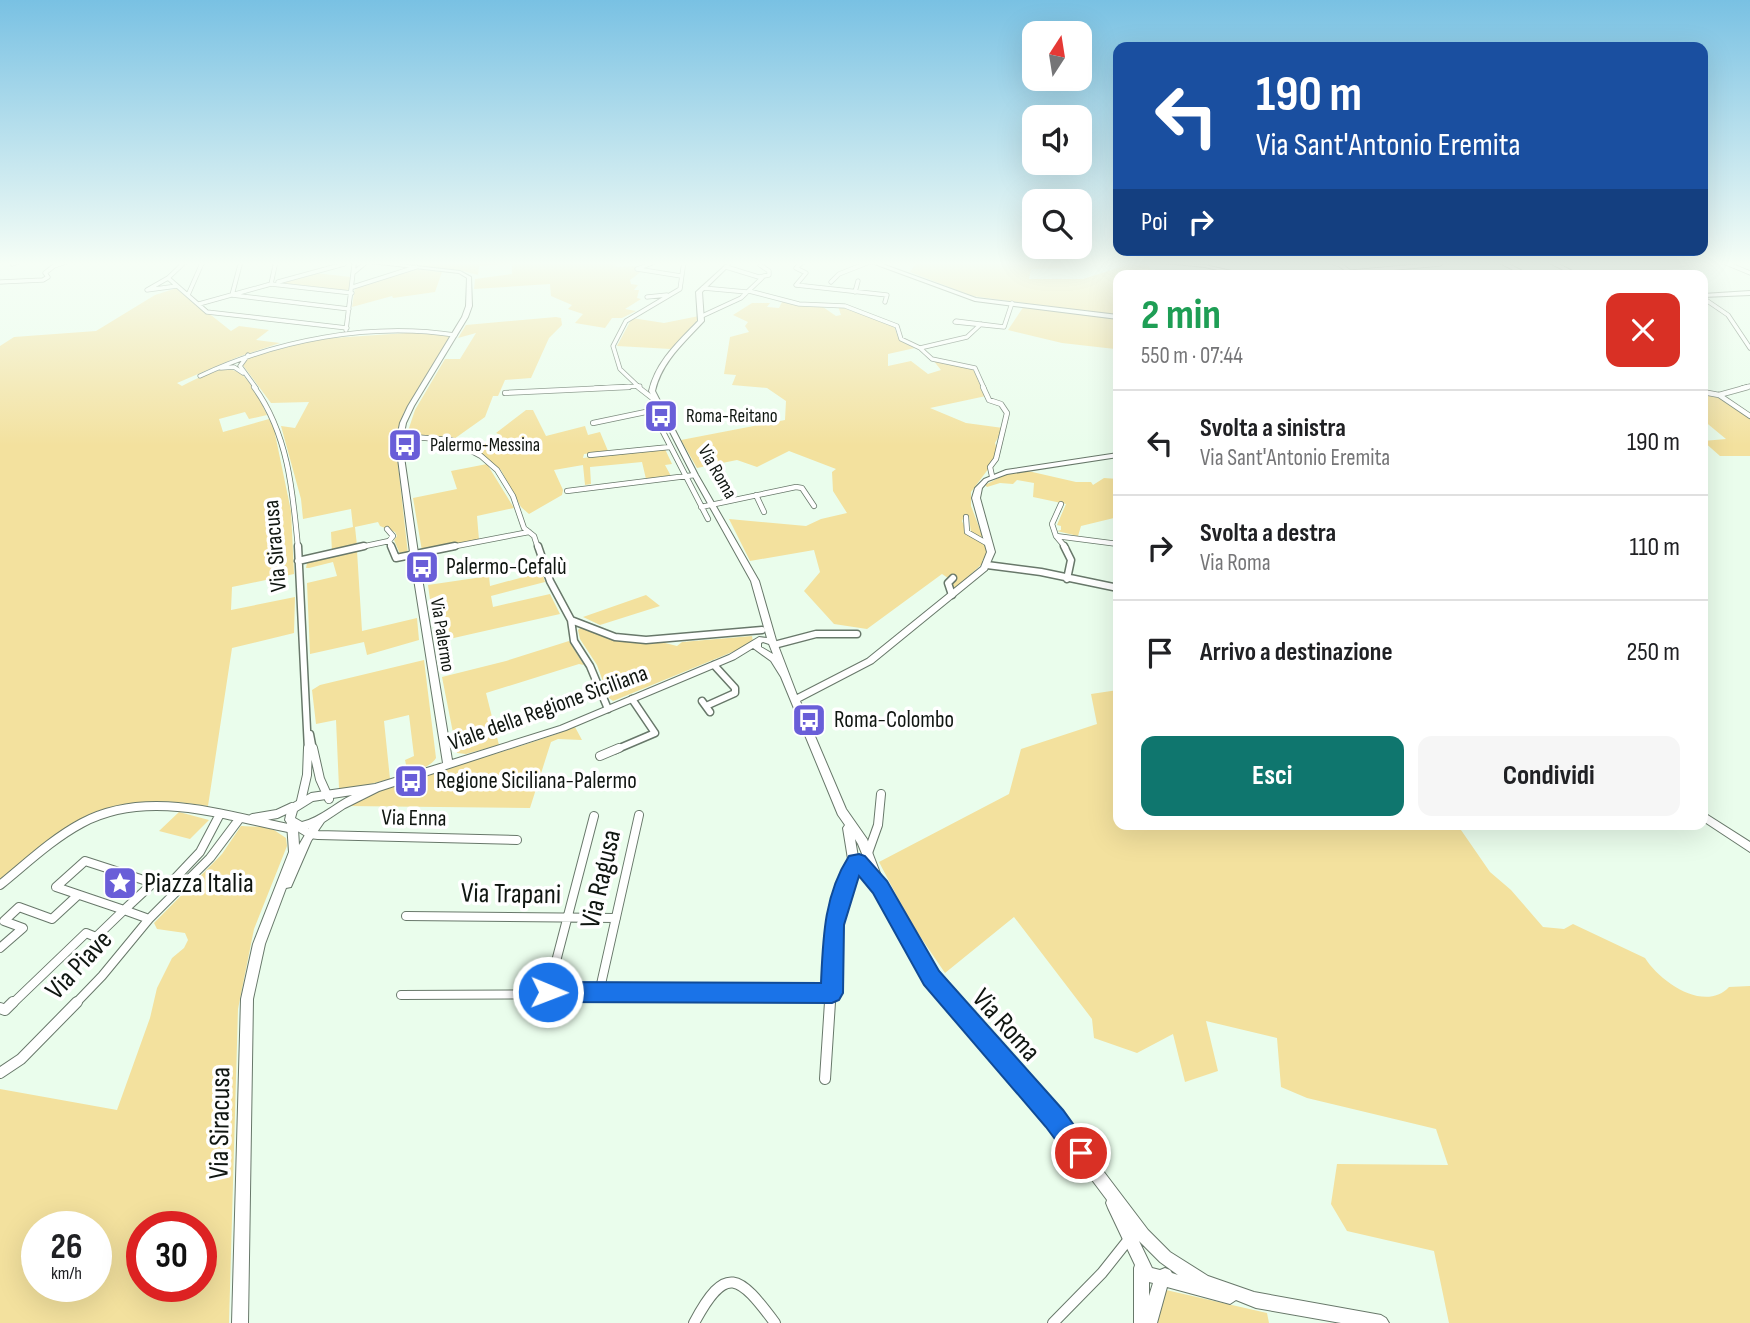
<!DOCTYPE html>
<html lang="it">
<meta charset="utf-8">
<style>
body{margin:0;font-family:"Sofia Sans Condensed",sans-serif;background:#f6f6f6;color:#202124;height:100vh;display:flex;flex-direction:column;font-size:26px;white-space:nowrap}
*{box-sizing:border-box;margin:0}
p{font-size:23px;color:#757577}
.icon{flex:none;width:38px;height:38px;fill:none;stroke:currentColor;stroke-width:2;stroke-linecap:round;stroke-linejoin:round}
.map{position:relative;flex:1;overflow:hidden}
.panel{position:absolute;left:1113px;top:270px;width:595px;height:560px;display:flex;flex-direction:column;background:#fff;border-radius:14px;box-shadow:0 7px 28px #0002}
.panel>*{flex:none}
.banner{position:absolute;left:1113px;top:42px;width:595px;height:214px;border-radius:14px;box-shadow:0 7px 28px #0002;background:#1a4fa0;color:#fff;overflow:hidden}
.needle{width:46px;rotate:12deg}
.buttons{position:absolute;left:1022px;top:21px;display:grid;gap:14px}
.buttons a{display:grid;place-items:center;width:70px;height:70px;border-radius:14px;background:#fff;box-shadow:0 7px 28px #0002;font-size:35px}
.speed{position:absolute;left:21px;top:1211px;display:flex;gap:14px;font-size:35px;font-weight:700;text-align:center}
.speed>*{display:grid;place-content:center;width:91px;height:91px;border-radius:50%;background:#fff;box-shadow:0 7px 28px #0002;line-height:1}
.speed small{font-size:18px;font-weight:400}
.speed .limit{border:10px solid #d22;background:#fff;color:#111}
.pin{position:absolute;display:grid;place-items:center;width:60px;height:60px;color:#fff;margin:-30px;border:4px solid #fff;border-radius:50%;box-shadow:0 2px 7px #0007}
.me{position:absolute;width:77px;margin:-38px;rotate:91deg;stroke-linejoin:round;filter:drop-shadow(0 0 5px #0008)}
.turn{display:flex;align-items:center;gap:24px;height:147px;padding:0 28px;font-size:32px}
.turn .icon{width:91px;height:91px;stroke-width:2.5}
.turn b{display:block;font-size:49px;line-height:60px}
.then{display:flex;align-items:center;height:66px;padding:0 28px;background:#0003;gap:14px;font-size:26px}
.round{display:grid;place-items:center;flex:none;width:74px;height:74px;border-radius:14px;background:#f6f6f6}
.headline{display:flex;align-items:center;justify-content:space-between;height:119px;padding:0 28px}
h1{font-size:42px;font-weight:700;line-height:52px;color:#1e9e55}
.action{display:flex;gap:14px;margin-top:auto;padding:14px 28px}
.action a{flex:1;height:80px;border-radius:14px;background:#0f766e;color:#fff;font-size:28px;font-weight:700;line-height:80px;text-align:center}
.action a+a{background:#f6f6f6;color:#202124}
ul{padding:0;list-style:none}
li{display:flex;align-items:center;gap:21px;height:105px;padding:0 28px;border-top:2px solid #e0e0e0}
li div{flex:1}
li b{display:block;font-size:26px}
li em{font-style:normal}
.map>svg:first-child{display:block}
.green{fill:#f3e19e;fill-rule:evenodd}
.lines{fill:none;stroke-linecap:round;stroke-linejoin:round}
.street-far4-casing{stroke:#68786a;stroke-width:5}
.street-far3-casing{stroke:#68786a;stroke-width:6}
.street-far2-casing{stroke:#68786a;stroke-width:9}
.street-far1-casing{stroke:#68786a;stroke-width:10}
.street-casing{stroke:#68786a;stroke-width:12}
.secondary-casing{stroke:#68786a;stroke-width:2}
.street-far4{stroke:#fff;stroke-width:3.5}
.street-far3{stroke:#fff;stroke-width:4.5}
.street-far2{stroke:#fff;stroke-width:6}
.street-far1{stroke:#fff;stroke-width:8}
.street{stroke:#fff;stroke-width:10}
.secondary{fill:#fff;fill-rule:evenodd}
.route{fill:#1a73e8;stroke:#114b97;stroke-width:2}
.labels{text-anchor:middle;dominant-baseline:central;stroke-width:7;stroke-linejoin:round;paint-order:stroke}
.far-poi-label{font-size:19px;fill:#101611;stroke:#fff;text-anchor:start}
.far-street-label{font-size:19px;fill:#101611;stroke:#fff}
.street-label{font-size:23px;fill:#101611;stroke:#fff}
.poi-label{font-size:23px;fill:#101611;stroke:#fff;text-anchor:start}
.near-street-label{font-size:28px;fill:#101611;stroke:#fff}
.near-poi-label{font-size:28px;fill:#101611;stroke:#fff;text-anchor:start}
</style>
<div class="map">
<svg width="1750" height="1323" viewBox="0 0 1750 1323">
<rect width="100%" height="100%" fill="#eafdec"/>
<path class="green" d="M459 261H618L615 267 640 266 635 270 642 271 630 280 631 284 638 285 634 290H639L637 298 641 299 625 309 636 311 622 318H612L605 328 575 323 583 314 568 309 572 305 551 296 550 284 474 289 475 279 512 274V263L479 266 478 275 463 271 419 266Z
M918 261H1058L1062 264 1059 266 1062 268 1031 269 1029 279H1083L1124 266 1111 261H1146L1153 275H1118V316L972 296 910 272Z
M414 269 442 272 435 292 393 298 392 296 352 307 355 287Z
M315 273 351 277 350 291 279 283Z
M177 288 231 331 239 326 269 330 256 340 280 343 238 357 177 383 182 386C232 360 243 361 267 415L249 419 245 412 219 419 223 432 269 419 274 429 291 511 294 574 232 587 231 610 295 597 294 633 232 648 208 806C171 800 129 798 93 813 80 820 69 829 57 838 50 842 44 842 38 848L39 851 0 881V346L14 337 96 331 155 295Z
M782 302 820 305 836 316 841 315 838 306 894 326 899 340 915 348 888 354V366L911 361 928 374 941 370 933 360 973 369 986 396 930 408 966 423 1003 428 995 443 997 450 992 464 971 492V506L984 540 971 533 969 516H964L962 521 968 535 986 545 987 554 982 561 984 562 954 590 951 585 957 578 952 575 948 578 942 574 867 629 834 624 804 591 820 572 814 550 750 561 729 519 806 526 821 519 847 513 833 491 832 472 836 469 789 451 757 467 737 460 697 468 681 440 785 420 786 401 767 388 732 385 736 375 724 374 730 337 749 332 745 326 748 322 733 315 752 303H770L767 307 779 308Z
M1024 306 1117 319 1115 349 1062 343 1008 330Z
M699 316 697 321 671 349 617 346 632 318 664 323Z
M556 317 561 318 562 325 549 338 531 378 505 380 498 396H493L485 417 454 439 407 434 415 410 445 359H460L476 333 458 338 466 325Z
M421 332 451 335 404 412 395 438 408 554H400L394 540 397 536 395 532 380 526 378 522 355 527 357 546 332 552 331 532 353 527 351 509 303 519 301 499 281 426 295 428 309 402 271 403 242 364 246 358 318 339Z
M1703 393 1717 396 1750 417V456H1720L1703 441 1726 439 1703 420Z
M526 410H533L546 436 585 426 588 435 600 432 608 451 584 454 583 458 665 449 672 464 665 465 671 476 646 479 642 462 590 467 591 484 585 485 583 465 554 470 563 490 562 495 529 514 521 507 501 470 473 448 501 435 496 433Z
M487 464 514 508 477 516 479 540 422 551 413 498 457 489 451 471Z
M1028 471 1076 482H1091L1093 485 1104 478 1118 479V517L1081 526 1078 536 1057 531 1061 530V526L1057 525 1066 504 1033 497 1034 483 1017 480 1013 484 1000 483 987 487 985 485 1008 473Z
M357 551 362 631 417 618 419 640 367 655 364 642 310 654 307 583 337 576 333 562 309 568H306L307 563Z
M542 572 545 582 491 596 493 607 550 594 560 614 436 642 428 585 489 576 490 586Z
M646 595 660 606 600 625 583 617Z
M581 627 614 640 665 643 677 646 682 642 752 636 753 642 742 648 613 701 609 698 597 665 580 639 578 630Z
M569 641 584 665 579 664 486 693 499 745 466 754 457 753 442 677 506 661Z
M424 660 436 758C430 767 416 773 407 769L405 760 414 756 409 715 384 721 390 779 355 788H339L336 720 316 724 312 690 320 685Z
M1118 690V824H1472L1461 830 1490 872 1511 890 1543 927 1564 929 1573 924 1645 958C1660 982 1705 1013 1729 987L1750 986V1323H1449L1434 1251 1347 1231 1331 1204 1337 1164 1448 1165 1436 1129 1307 1098 1281 1087 1277 1038 1206 1021 1218 1071 1185 1082 1173 1034 1137 1053 1094 1038 1092 1019 1014 917 945 973 911 923 879 862 1009 794 1021 749 1097 724 1091 694Z
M575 727 582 740 558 739 551 742 530 808 346 806C416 772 501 756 575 727Z
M179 812 209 820 190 839 159 831Z
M241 826 263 827 274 830 286 838 287 846 254 929 238 1009 229 1323H0V1089L117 1110 150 1018 157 988 172 958 184 948 188 940 185 933 157 929 154 923 222 854ZM37 1227H96V1286H37ZM142 1227H201V1286H142Z
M1166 1290 1267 1313 1269 1323H1154Z"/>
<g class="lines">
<g class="street-far4-casing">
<path id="street-far4" d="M186 261 168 278 207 312 347 328
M1329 261 1340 265
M1339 261 1340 265 1353 274
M1499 261 1527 275
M1549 261 1577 275
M1721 261 1750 273
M12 264 21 261
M637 269 681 276
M637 269 657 261
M1351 272 1440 264
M353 273 364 264
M759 277 769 275V271L760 265
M168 278 147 290 177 286
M0 282 43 280 48 277 45 273 54 266 69 261
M278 282 344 264
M831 282 839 274 872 261
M271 284 352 293
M796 285 887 295 885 302
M796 285 806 273 796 268 804 261
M353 287 416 267
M703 288 747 292
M749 291 799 304 845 306 897 326 901 339 920 348 932 359 975 368 984 388
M855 292 858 281
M188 295 203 261
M232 295 349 309
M232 295 241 261
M647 297 667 295
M1703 298 1728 315 1750 348
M199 304 271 284 276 261
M702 316 741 298 762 278 726 267
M956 321 1004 327 955 322Z
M1004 327 1012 303
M346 330 354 265
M920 348 967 337 981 324
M248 355 240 366 256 388
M221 368 234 367 243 373
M200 376C277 340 370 322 455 335
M595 388 640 386
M640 388 620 369 613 346 626 321 680 289 684 261
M1742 388 1750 386"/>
</g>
<g class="street-far3-casing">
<path id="street-far3" d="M254 387C288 433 293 492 298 548
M638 387 656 401
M983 387 989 400 1001 404 1007 413 996 459 990 467 992 476
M1703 392 1719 395 1748 387
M505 393 629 387
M1719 395 1750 416
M593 423 660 409
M661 428 708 519
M400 436 451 440 481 456 497 470 513 496 524 528 534 536 538 548
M590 455 670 447
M567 491 695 475
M756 495 764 512
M701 507 796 487 802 488 814 506
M966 517 967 532 988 544
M387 529 393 536 389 541
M1056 536 1052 524 1061 504
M356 548 389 541 392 548
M446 548 529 532
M1066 548 1056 536 1118 544"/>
</g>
<g class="street-far2-casing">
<path id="street-far2" d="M298 546 308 750
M391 546 396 558 455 546
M538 546 550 581 571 620 574 641 590 666 608 709
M1064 546 1071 560 1067 579
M298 561 364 546
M987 565 1041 572 1118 588
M952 595 948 583 953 578
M571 620 615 637 646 640 762 630
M774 645 816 634H857
M702 701 710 712
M706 706 735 693V688L714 665
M310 734 313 750
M615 750 655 733 632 699"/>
</g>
<g class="street-far1-casing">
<path id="street-far1" d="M313 748 320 779 329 799
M600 756 619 748
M301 801 307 775 308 748
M253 818 277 814 292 807
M297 826 310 834 318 835 517 840
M868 853 878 825 881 794
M0 885C26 864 52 839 82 823 148 788 225 816 293 829
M166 888 200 852 220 814
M406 916 616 918
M149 919 124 910 153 883 168 889
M0 948 23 928 4 921 19 907 52 919 78 895
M548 992 594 816
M599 993 639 815
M401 995 832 993
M12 1004 86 933 96 937 124 910 56 887 85 861 153 883
M75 1004 102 976 149 919 210 858 240 818
M829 1004C833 947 832 914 856 861"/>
</g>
<g class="street-casing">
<path id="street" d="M0 1008 5 1010 13 1002
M0 1073 21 1059 77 1002
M825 1079 830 1002
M694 1323C726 1263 739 1275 775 1323
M1053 1323 1102 1273 1129 1239"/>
</g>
<g class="secondary-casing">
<path id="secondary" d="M352 261H356V263L352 264Z
M360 261H372L460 271 471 277 472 306 468 317 414 406 406 423 402 443 419 560 452 760 560 726 729 655 759 637 767 638 751 581 692 475 649 391C656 361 678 342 698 321L696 292 730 261H734L702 292 704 321C684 343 662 361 655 391L698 475 759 581 776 640 797 695 867 659 981 567 987 552 972 498 975 488 984 479 1006 470 1118 453V457L1007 474 988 481 982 488 980 498 995 552 987 570 873 663 800 701 846 809 867 839 885 886 936 974 1060 1114 1148 1230 1170 1252 1208 1276 1254 1292 1381 1315 1386 1318 1389 1323H1341L1256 1308 1236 1300 1230 1304 1167 1287 1157 1323H1134V1268L1135 1265 1108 1208 1106 1203 1107 1200 1050 1124 928 982 874 885 871 884 848 859 843 828 845 825 838 815 781 677 771 661 753 648 735 659 566 730 379 791 345 808 324 822 311 841 291 887 286 888 265 944 253 999 248 1323H232L241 999 253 944 289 852 287 823 285 820 288 806 311 793 375 784 443 763 411 560 396 443 400 423 408 406 462 317 466 306 467 278 459 273 362 262ZM763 642 769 644 773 654 761 647V643ZM352 795C335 803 320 818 302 822L295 818 297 811 313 801ZM309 828 299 845 298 829 301 830ZM855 839 858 844 867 866 858 857ZM1139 1241 1160 1262 1178 1275 1172 1273 1170 1270 1165 1268 1160 1270 1152 1268ZM1149 1282 1153 1283 1149 1296Z
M869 261H874L976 298 1118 315V319L975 301 869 262Z
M1153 261 1205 265 1249 275H1239L1205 267 1155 262Z
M1750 291V295L1703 297V294Z
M1703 812 1750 842V852L1703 821Z"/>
</g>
<use href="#street-far4" class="street-far4"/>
<use href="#street-far3" class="street-far3"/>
<use href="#street-far2" class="street-far2"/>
<use href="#street-far1" class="street-far1"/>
<use href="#street" class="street"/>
<use href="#secondary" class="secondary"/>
</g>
<linearGradient id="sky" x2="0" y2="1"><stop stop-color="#79c1e3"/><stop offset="0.59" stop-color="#f6fef6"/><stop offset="1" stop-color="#f6fef6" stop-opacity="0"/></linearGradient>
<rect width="1750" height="446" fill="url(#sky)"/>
<path class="route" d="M859 854 865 856 887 881 939 971 1063 1110 1094 1153 1090 1162 1081 1166 1072 1162 1046 1127 924 985 873 893 859 876 844 925 843 993 839 1000 832 1003 548 1002 540 1000 537 992 540 985 548 982 821 983C823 938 824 895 849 856Z"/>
<defs>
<g id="bus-square" transform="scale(1.75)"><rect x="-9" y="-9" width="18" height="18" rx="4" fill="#695ed8" stroke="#fff"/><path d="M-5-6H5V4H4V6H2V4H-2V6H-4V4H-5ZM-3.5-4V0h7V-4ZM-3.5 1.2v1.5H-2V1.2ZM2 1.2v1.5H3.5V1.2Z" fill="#fff"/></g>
<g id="sight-square" transform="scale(1.75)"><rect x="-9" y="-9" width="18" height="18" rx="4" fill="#695ed8" stroke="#fff"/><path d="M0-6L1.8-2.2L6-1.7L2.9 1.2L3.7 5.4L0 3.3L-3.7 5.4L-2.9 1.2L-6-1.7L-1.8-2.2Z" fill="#fff"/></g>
</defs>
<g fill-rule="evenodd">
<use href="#bus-square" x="661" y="416"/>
<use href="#bus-square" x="405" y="445"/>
<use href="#bus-square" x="422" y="567"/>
<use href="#bus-square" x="809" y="720"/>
<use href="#bus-square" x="411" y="781"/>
<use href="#sight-square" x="120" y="883"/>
</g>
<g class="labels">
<g class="far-poi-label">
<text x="686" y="416">Roma-Reitano</text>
<text x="430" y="445">Palermo-Messina</text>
</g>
<g class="far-street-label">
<text transform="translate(717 472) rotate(60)">Via Roma</text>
<text transform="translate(442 635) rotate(81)">Via Palermo</text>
</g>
<g class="street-label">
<text transform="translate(275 546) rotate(-95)">Via Siracusa</text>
<text transform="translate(548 708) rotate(-20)">Viale della Regione Siciliana</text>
<text transform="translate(414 818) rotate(1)">Via Enna</text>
</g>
<g class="poi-label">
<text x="446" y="567">Palermo-Cefalù</text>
<text x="834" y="720">Roma-Colombo</text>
<text x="436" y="781">Regione Siciliana-Palermo</text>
</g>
<g class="near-street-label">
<text transform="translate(601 879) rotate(-77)">Via Ragusa</text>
<text transform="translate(511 894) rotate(1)">Via Trapani</text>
<text transform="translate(79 965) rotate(-47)">Via Piave</text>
<text transform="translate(1006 1025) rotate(48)">Via Roma</text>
<text transform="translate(220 1123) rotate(-89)">Via Siracusa</text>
</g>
<g class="near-poi-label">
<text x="144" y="883">Piazza Italia</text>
</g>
</g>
</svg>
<div class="buttons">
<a><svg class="needle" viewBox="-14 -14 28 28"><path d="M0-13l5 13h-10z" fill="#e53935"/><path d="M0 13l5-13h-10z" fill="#757577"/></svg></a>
<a><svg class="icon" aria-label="sound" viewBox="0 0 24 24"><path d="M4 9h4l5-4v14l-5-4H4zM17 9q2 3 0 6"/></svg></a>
<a><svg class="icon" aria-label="search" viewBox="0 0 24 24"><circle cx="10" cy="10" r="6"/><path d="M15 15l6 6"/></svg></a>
</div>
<div class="speed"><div>26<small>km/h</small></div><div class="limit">30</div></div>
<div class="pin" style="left:1081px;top:1153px;background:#d93025"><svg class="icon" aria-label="arrive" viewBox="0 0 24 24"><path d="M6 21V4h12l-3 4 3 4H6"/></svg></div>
<svg class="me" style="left:548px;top:992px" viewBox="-20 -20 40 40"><circle r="17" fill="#1a73e8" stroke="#fff" stroke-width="3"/><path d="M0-11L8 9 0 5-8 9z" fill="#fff"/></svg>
<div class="banner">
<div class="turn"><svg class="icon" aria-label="left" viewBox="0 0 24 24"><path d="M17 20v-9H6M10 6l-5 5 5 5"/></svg><div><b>190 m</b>Via Sant'Antonio Eremita</div></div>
<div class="then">Poi<svg class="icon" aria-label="right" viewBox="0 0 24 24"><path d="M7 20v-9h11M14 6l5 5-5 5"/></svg></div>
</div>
<section class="panel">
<div class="headline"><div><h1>2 min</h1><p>550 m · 07:44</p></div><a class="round" style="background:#d93025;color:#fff"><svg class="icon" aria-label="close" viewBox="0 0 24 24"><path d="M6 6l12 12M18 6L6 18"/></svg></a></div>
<ul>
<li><svg class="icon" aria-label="left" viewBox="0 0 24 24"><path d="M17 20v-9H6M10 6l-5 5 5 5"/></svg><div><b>Svolta a sinistra</b><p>Via Sant'Antonio Eremita</p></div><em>190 m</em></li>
<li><svg class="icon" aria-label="right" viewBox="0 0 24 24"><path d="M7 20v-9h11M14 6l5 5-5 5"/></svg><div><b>Svolta a destra</b><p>Via Roma</p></div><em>110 m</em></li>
<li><svg class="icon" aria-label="arrive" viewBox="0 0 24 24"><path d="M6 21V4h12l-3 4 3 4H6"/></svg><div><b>Arrivo a destinazione</b></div><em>250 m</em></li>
</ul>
<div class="action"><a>Esci</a><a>Condividi</a></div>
</section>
</div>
